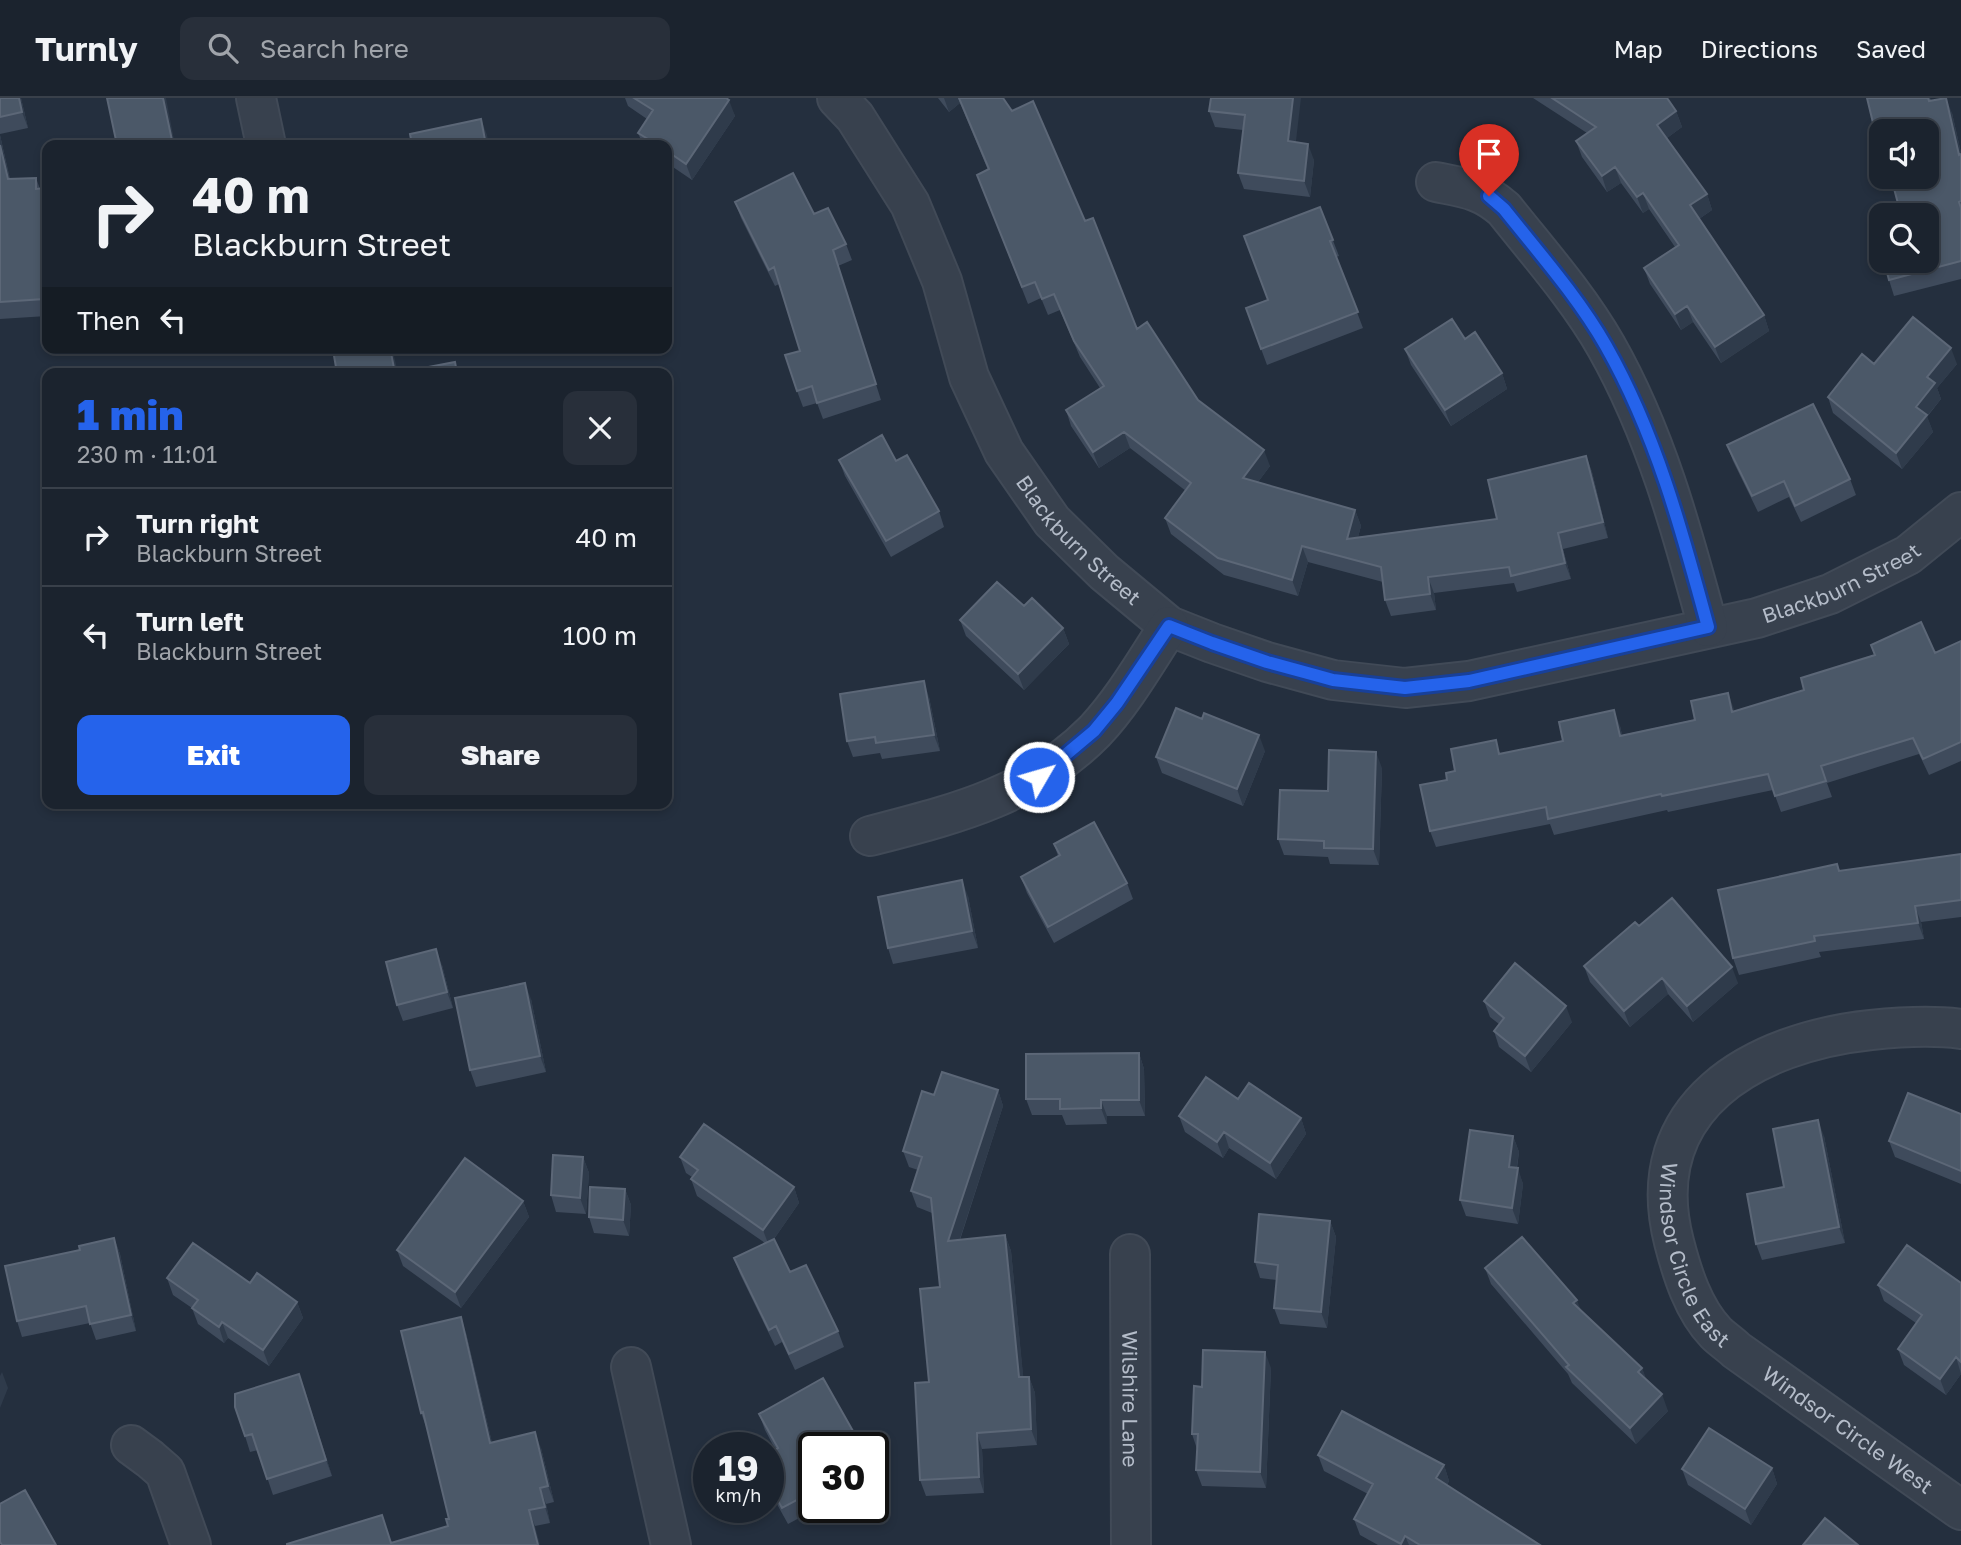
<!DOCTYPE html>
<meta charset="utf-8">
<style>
body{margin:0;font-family:"Golos Text",sans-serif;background:#282f3a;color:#f1f3f6;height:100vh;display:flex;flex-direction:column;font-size:26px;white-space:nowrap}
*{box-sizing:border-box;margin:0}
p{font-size:23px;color:#a0a4aa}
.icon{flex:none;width:38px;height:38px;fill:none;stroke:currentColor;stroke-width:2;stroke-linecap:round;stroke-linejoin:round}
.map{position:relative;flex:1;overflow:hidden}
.panel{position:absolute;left:42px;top:270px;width:630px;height:441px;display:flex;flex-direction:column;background:#1b232e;border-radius:14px;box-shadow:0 4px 10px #0003,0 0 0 2px #39404a}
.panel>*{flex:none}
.hud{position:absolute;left:42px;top:42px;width:630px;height:214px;border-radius:14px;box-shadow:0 4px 10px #0003,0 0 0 2px #39404a;background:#1b232e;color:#f1f3f6;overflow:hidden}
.fabs{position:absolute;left:1869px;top:21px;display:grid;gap:14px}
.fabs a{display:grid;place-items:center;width:70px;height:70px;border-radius:14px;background:#1b232e;box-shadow:0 4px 10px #0003,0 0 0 2px #39404a;font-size:35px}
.speed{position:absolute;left:693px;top:1334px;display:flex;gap:14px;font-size:35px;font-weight:700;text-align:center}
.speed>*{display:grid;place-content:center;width:91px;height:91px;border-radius:50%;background:#1b232e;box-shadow:0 4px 10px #0003,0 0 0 2px #39404a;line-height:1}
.speed small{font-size:18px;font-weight:400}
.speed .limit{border:4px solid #111;border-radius:10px;background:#fff;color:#111}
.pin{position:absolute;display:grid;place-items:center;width:60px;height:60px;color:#fff;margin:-72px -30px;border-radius:50% 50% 50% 0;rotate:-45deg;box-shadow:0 0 7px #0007}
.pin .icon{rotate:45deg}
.me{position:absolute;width:77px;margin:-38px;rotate:52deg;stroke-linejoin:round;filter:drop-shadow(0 0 5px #0008)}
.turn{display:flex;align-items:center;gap:24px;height:147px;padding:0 35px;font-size:32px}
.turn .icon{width:91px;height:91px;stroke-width:2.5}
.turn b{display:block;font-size:49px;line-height:60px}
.then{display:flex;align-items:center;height:66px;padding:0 35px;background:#0003;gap:14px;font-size:26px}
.round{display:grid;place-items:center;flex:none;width:74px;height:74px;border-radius:14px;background:#282f3a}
.headline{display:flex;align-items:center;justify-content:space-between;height:119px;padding:0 35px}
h1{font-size:42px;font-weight:800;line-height:52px;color:#2563eb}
.button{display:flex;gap:14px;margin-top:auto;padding:14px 35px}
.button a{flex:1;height:80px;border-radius:14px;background:#2563eb;color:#fff;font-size:28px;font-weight:800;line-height:80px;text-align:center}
.button a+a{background:#282f3a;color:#f1f3f6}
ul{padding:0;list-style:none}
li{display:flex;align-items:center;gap:21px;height:98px;padding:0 35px;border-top:2px solid #39404a}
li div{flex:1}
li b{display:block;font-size:26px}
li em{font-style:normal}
header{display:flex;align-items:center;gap:42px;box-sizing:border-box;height:98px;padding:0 35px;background:#1b232e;border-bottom:2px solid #39404a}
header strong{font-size:33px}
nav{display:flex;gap:38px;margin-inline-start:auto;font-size:24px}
.search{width:490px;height:63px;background:#282f3a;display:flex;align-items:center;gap:18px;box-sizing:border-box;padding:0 24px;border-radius:14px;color:#a0a4aa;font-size:26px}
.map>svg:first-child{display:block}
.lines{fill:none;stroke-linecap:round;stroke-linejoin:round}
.minor-casing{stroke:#414a57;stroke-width:42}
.minor{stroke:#38414e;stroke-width:38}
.wall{fill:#3f4b5c}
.shaded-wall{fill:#2f3b4b}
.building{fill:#4b5868;stroke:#5c6777;stroke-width:2}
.route-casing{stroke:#184099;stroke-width:18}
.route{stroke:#2563eb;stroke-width:12}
.labels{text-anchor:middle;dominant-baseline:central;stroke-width:7;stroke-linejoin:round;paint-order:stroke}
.street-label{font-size:21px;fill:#b4bcc9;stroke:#1d2633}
</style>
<header>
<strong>Turnly</strong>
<div class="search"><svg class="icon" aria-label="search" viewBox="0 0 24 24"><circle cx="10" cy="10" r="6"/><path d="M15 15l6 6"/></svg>Search here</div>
<nav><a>Map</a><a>Directions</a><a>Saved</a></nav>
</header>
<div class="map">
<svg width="1961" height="1447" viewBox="0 0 1961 1447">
<rect width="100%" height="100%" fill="#242f3e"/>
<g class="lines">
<g class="minor-casing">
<g id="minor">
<path d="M256 0 266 47"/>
<path id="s1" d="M837 0 855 19 910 106 942 183 969 279 1004 354 1052 423 1104 474 1169 528 1212 545 1267 564 1333 582 1405 590 1469 583 1757 520 1830 496 1908 457 1961 414"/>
<path d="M1436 84C1465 90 1481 91 1504 111 1539 155 1578 199 1606 248 1656 336 1682 433 1708 529"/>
<path d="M870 738C955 716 1031 698 1095 633 1124 602 1146 563 1169 528"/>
<path id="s2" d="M1961 931C1932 927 1900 929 1871 932 1755 944 1639 1008 1674 1144 1682 1175 1693 1211 1716 1235 1722 1241 1730 1246 1736 1252L1961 1412"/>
<path id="s3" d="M1130 1156 1131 1447"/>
<path d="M631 1269 671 1447"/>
<path d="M131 1347 150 1361 165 1374 191 1447"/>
</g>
</g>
<use href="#minor" class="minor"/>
</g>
<path class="wall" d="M0 0H21L28 30 0 36Z
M625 0H726L735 18 692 82 667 65V47H643L638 35 647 21 628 8Z
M938 0H1003L1085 123 1137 231 1198 302 1270 368 1258 384 1355 412 1361 428 1358 439 1497 421 1586 358 1592 374 1608 440 1563 451 1571 481 1517 494 1514 485 1434 495 1436 512 1391 518 1385 502 1383 484 1308 464 1298 498 1224 477 1171 436 1165 420 1186 393 1130 350 1099 370 1071 328 1066 312 1100 290 1080 259 1060 212 1048 217 1041 200 1028 206 977 77 988 72 960 5 949 14Z
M1211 0 1295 44 1314 62 1310 99 1244 91 1238 75 1243 32 1215 29 1209 13Z
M1533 0H1667L1676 13 1682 29 1667 40 1707 96 1712 112 1699 121 1764 217 1769 233 1721 265 1693 224 1681 232 1650 186 1644 170 1675 149 1649 111 1643 115 1621 85 1607 94 1582 59 1576 43 1587 35Z
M1867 0H1930L1931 2 1952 15 1961 55V181L1894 198 1889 182 1927 163V79Z
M0 37 10 81 36 80 40 91 45 90 47 97V218L0 221Z
M735 104 814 116 846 146 852 162 838 168 881 302 823 321 817 305 803 309 797 293 800 253 779 186 775 188 741 120Z
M1320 109 1339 158 1336 159 1363 230 1267 267 1246 210 1268 202Z
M1465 241 1502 275 1507 291 1451 328 1411 267 1405 251Z
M548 250H562L549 253Z
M1874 266H1957L1937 290 1941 301 1927 319 1933 334 1902 371 1833 315 1828 299Z
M1727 347 1850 381 1856 397 1801 424 1789 399 1758 414 1733 363Z
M839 362 896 363 939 413 944 429 891 459 845 378Z
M1024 508 1063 530 1069 546 1024 592 966 538 960 522Z
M1961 543V663L1929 677 1919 656 1827 685 1832 699 1781 714 1773 692 1668 714 1667 712 1554 737 1550 726 1436 749 1430 733 1447 682 1455 673 1501 656 1563 643 1620 628 1622 637 1734 613 1804 592 1874 557 1871 547 1935 555Z
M929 599 940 653 882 661 880 655 853 659 847 643Z
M1265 653 1243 708 1162 675 1156 659Z
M1382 670 1379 767 1330 766 1328 759 1284 757 1278 741Z
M1054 746 1127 785 1133 801 1054 845 1027 795 1021 779 1058 758Z
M1961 756V819L1921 824 1924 841 1819 854 1821 859 1739 877 1733 860 1837 766 1840 773Z
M968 798 978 850 893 866 888 850Z
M1639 828 1738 885 1693 924 1668 896 1630 929 1590 884 1584 868Z
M442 867 453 910 403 923 397 907Z
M531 901 546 974 476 989 470 972Z
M1484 903 1572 924 1531 974 1499 949 1494 933 1499 926 1490 919Z
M1139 955 1144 971 1145 1018H1107V1026L1066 1027 1062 1017H1032L1026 1001Z
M998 992 1003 1008 960 1142 1005 1137 1011 1153 1023 1279H1029L1035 1295 1037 1347 982 1351 984 1395 926 1398 920 1382 929 1284 940 1189 932 1115 917 1109 911 1093 918 1072 909 1069 903 1053 934 997Z
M1238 1001 1301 1020 1306 1036 1276 1081 1229 1050 1223 1060 1185 1034 1179 1018Z
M1961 1016V1086L1895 1059 1889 1043Z
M1513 1038 1519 1054 1517 1070 1523 1086 1518 1126 1466 1118 1460 1102Z
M1824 1038 1845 1145 1762 1162 1756 1146 1784 1089Z
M583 1059 589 1075 586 1116 556 1114 551 1097Z
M680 1059 794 1089 799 1105 774 1141 790 1174 838 1233 844 1249 795 1272 782 1244 775 1248 740 1176 734 1160 765 1145 697 1098 691 1081 692 1079 686 1075Z
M625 1091 631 1107 629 1138 594 1135 589 1119Z
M523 1103 529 1119 461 1210 403 1168 397 1152Z
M1330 1123 1336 1139 1327 1230 1280 1226 1274 1210 1277 1182 1260 1180 1255 1164Z
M114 1140 120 1156 136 1233 96 1242 90 1225 22 1239 17 1223 80 1152Z
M1485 1170 1581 1213 1642 1270 1646 1282 1668 1313 1636 1346 1572 1285 1568 1276 1491 1186Z
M167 1180 250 1185 297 1204 303 1220 269 1268 228 1240 224 1245 198 1226 192 1210 173 1197Z
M1961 1185V1276L1946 1297 1904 1267 1898 1251 1916 1225 1884 1203 1878 1187Z
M466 1235 492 1345 541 1350 554 1404 546 1406 550 1425 535 1428 391 1445 448 1428 449 1421 427 1331 421 1315Z
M1271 1270 1266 1390 1202 1388 1196 1372 1197 1351 1192 1336 1202 1289Z
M299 1276 332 1378 273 1397 258 1352 250 1354 245 1338Z
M759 1316 814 1349V1409H820L788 1426 768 1390V1355L775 1351 765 1332Z
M1318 1357 1444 1367 1449 1383 1447 1387 1540 1447H1378L1360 1437 1354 1421 1368 1396 1324 1373Z
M1772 1370 1777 1386 1751 1427 1688 1387 1682 1371Z"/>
<path class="shaded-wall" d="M19 0H21L28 30 22 14Z
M163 0H166L175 47H173Z
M944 0H958L960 5 949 14Z
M1293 0H1301L1294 60 1288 43Z
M1946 0 1952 15 1961 55V61Z
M729 2 735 18 692 82 686 66Z
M1676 13 1682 29 1663 43 1657 27Z
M481 21 487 37 489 47H486Z
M0 37 13 97 8 81 0 47Z
M1308 46 1314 62 1310 99 1304 83Z
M1615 69 1621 85 1607 94 1602 78Z
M45 90 47 97V128Z
M1643 95 1649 111 1643 115 1637 99Z
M1707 96 1712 112 1696 123 1690 107Z
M43 177 47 187V209L44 201Z
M1687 208 1693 224 1681 232 1675 216Z
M1764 217 1769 233 1721 265 1715 249Z
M390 250H392L394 258 398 275H395Z
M1951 250 1957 266 1937 290 1941 301 1927 318 1933 334 1902 371 1896 355 1916 309 1927 279Z
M1502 275 1507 291 1451 328 1445 312Z
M1124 334 1130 350 1099 370 1093 354Z
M1264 352 1270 368 1249 396 1243 380Z
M1586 358 1592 374 1608 440 1603 424Z
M1355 412 1361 428 1353 457 1347 441Z
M1558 435 1563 451 1571 481 1565 465Z
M1302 448 1308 464 1298 498 1292 482Z
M1428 479 1434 495 1436 512 1430 496Z
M1063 530 1069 546 1024 592 1018 576Z
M924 583 929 599 940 653 934 637Z
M1728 595 1734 611 1738 630 1732 614Z
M1614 612 1620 628 1626 654 1620 638Z
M1259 637 1265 653 1243 708 1237 691Z
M1376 654 1382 670 1379 767 1373 751Z
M962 782 968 798 978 850 972 833Z
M1915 808 1921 824 1924 841 1918 825Z
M436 851 442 867 453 910 447 894Z
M1732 869 1738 885 1693 924 1687 908Z
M1662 880 1668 896 1630 929 1624 913Z
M525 885 531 901 546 974 540 958Z
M1566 908 1572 924 1531 974 1525 958Z
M1139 955 1144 971 1145 1018 1139 1002Z
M998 992 1003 1008 954 1159 948 1143Z
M1101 1002 1107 1018V1026L1101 1010Z
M1301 1020 1306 1036 1276 1081 1270 1065Z
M1818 1022 1824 1038 1845 1145 1839 1129Z
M1224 1034 1229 1050 1223 1060 1217 1044Z
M1513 1038 1519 1054 1514 1085 1509 1069Z
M583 1059 589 1075 586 1116 580 1100Z
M1518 1070 1523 1086 1518 1126 1512 1110Z
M794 1089 799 1105 769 1148 763 1132Z
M625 1091 631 1107 629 1138 623 1122Z
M523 1103 529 1119 461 1210 455 1194Z
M1330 1123 1336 1139 1327 1230 1321 1214Z
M1005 1137 1011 1153 1025 1296 1019 1279Z
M114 1140 120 1156 136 1233 131 1217Z
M1577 1202 1583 1218 1573 1205Z
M297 1204 303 1220 269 1268 263 1252Z
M461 1219 466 1235 496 1361 490 1345Z
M222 1224 228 1240 224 1245 219 1229Z
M1265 1254 1271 1270 1266 1390 1260 1374Z
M1956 1259 1961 1276 1946 1297 1940 1281Z
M1642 1270 1648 1286 1638 1274Z
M2 1274 8 1290 0 1310V1278Z
M299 1276 305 1292 332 1378 326 1362Z
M1029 1279 1035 1295 1037 1347 1031 1331Z
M1662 1296 1668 1313 1636 1346 1630 1330Z
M535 1334 541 1350 554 1404 548 1388Z
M977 1335 982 1351 984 1395 979 1379Z
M1444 1367 1449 1383 1442 1396 1436 1380Z
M1772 1370 1777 1386 1751 1427 1745 1411Z
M540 1390 546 1406 550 1425 545 1409Z
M529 1412 535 1428 540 1447H538Z
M1405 1438 1409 1447H1401V1446Z"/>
<path class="building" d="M0 0H19L22 14 0 19Z
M107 0H163L173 47H117Z
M634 0H726L729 2 686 66 667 53V47H658L638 35 653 12Z
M959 0H1003L1012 13 1033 3 1085 123 1093 120 1137 231 1147 224 1198 302 1264 352 1243 380 1355 412 1347 441 1497 421 1488 382 1586 358 1603 424 1558 435 1565 465 1511 478 1509 469 1428 479 1430 496 1385 502 1381 469 1302 448 1292 482 1218 460 1165 420 1191 385 1124 334 1093 354 1066 312 1104 288 1074 243 1054 196 1042 201 1035 184 1022 189 977 77 989 71Z
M1211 0H1293L1288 43 1308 46 1304 83 1238 75 1245 17 1209 13Z
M1552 0H1667L1676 13 1657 27 1707 96 1690 107 1764 217 1715 249 1687 208 1675 216 1644 170 1679 147 1643 95 1637 99 1615 69 1602 78 1576 43 1596 29Z
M1867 0H1928L1929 3 1946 0 1959 57 1961 56V103L1959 104 1961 110V163L1889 182 1884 163H1927V117H1901L1891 79H1927V33H1881V58Z
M481 21 486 47H412L410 36Z
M0 47 8 81 36 80V91L45 90 47 128V176L43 177 44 201 0 204Z
M793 75 814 116 828 110 846 146 833 152 876 286 817 305 812 288 797 293 785 257 800 253 774 169 769 172 735 104Z
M1320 109 1333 142 1330 143 1358 214 1261 251 1246 210 1268 202 1244 138Z
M1881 137V153L1877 138Z
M1913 219 1951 250 1927 279 1935 285 1916 309 1927 317 1896 355 1828 299 1862 256 1874 266Z
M1452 221 1465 241 1475 234 1502 275 1445 312 1405 251Z
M343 250H390L395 275H337L333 252Z
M455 264 457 275H397Z
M1813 306 1850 381 1795 408 1784 383 1752 398 1727 347Z
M882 337 896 363 907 357 939 413 886 443 839 362Z
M997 484 1024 508 1032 500 1063 530 1018 576 960 522Z
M1921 524 1935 555 1961 543V644L1923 661 1913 640 1821 668 1826 683 1775 698 1768 676 1662 698 1661 696 1548 721 1546 709 1430 733 1420 687 1447 682 1446 675 1455 673 1451 651 1496 642 1499 656 1563 643 1559 624 1614 612 1620 638 1695 622 1691 603 1728 595 1732 614 1804 592 1801 580 1875 557 1871 547Z
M924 583 934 637 876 645 875 639 847 643 840 596Z
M1176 610 1202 621 1204 615 1259 637 1237 691 1156 659Z
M1329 652 1376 654 1373 751 1324 750V743L1278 741 1280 692 1328 693Z
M1094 724 1127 785 1048 829 1021 779 1060 757 1054 746Z
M1961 756V802L1915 808 1918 825 1814 838 1815 843 1733 860 1718 792 1837 766 1839 773Z
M962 782 972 833 888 850 878 799Z
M1672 800 1732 869 1687 908 1662 880 1624 913 1584 868 1635 824 1639 828Z
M436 851 447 894 397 907 386 864Z
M1515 865 1566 908 1525 958 1494 933 1504 920 1484 903Z
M525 885 540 958 470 972 455 900Z
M1139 955V1002H1101V1010L1060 1011V1001H1026V956Z
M942 974 998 992 948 1143 1005 1137 1019 1279H1029L1031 1331 977 1335 979 1379 920 1382 915 1285 929 1284 920 1191 940 1189 931 1100 911 1093 922 1059 903 1053 922 993 934 997Z
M1206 979 1238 1001 1249 985 1301 1020 1270 1065 1224 1034 1217 1044 1179 1018Z
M1908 995 1961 1016V1073L1889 1043Z
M1818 1022 1839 1129 1756 1146 1747 1096 1784 1089 1773 1031Z
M704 1026 794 1089 763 1132 691 1081 698 1072 680 1059Z
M1470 1032 1513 1038 1509 1069 1518 1070 1512 1110 1460 1102Z
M553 1057 583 1059 580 1100 551 1097Z
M465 1060 523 1103 455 1194 397 1152Z
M590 1089 625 1091 623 1122 589 1119Z
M1259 1116 1330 1123 1321 1214 1274 1210 1278 1167 1255 1164Z
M1522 1139 1577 1202 1573 1205 1642 1270 1638 1274 1662 1296 1630 1330 1566 1269 1569 1267 1485 1170Z
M114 1140 131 1217 90 1226 86 1208 17 1223 5 1168 80 1152 79 1148Z
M774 1141 790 1174 806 1167 838 1233 789 1256 776 1228 769 1232 734 1160Z
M193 1145 250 1185 257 1175 297 1204 263 1252 222 1224 219 1229 192 1210 198 1202 167 1180Z
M1907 1147 1961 1185V1264L1956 1259 1940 1281 1898 1251 1922 1217 1878 1187Z
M461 1219 490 1345 535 1334 548 1388 540 1390 545 1409 529 1412 538 1447H287V1446L382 1417 391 1445 448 1428 446 1421H449L423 1314 421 1315 401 1233Z
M1203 1252 1265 1254 1260 1374 1196 1372 1198 1336H1192L1194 1288 1202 1289Z
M299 1276 326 1362 267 1381 252 1336 245 1338 235 1309V1296Z
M823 1280 862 1349H814V1393L782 1410 768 1384V1355L778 1350 759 1316Z
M1342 1313 1444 1367 1436 1380 1540 1447H1420L1405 1438 1401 1446 1354 1421 1373 1386 1318 1357Z
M1709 1330 1772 1370 1745 1411 1682 1371Z
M25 1392 56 1447H2L0 1444V1406Z
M1825 1420 1858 1447H1803Z"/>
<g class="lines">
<g class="route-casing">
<path id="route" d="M1039 679 1094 633 1117 605 1169 528 1212 545 1267 564 1315 577 1333 582 1405 590 1469 583 1708 529C1682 433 1656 336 1606 248 1578 199 1539 155 1504 111L1489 98"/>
</g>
<use href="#route" class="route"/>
</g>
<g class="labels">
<g class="street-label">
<text stroke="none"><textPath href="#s1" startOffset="511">Blackburn Street</textPath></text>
<text stroke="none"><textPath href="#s1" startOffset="1332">Blackburn Street</textPath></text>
<text stroke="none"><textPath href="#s2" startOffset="444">Windsor Circle East</textPath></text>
<text stroke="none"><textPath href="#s3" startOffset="145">Wilshire Lane</textPath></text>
<text stroke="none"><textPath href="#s2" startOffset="691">Windsor Circle West</textPath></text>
</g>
</g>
</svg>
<div class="fabs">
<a><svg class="icon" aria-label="sound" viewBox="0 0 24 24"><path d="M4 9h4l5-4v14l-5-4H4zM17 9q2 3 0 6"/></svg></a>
<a><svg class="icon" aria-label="search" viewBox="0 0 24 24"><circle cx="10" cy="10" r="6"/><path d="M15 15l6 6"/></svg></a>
</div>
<div class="speed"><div>19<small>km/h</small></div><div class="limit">30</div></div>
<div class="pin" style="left:1489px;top:98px;background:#d93025"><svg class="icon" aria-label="arrive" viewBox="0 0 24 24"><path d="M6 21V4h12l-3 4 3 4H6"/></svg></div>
<svg class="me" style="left:1039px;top:679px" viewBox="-20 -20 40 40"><circle r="17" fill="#2563eb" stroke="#fff" stroke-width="3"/><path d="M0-11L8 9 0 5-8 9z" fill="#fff"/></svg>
<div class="hud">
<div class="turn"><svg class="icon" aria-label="right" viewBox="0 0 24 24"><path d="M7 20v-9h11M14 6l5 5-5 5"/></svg><div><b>40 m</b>Blackburn Street</div></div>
<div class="then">Then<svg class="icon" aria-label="left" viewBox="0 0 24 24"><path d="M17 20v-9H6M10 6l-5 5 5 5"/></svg></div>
</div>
<section class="panel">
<div class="headline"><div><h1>1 min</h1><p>230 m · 11:01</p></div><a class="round"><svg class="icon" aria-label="close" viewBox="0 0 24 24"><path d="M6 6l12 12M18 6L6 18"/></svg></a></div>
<ul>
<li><svg class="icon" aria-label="right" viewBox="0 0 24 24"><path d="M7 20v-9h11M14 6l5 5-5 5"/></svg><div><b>Turn right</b><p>Blackburn Street</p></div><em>40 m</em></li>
<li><svg class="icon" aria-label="left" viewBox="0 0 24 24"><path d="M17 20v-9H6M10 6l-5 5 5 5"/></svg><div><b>Turn left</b><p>Blackburn Street</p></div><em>100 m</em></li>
</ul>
<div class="button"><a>Exit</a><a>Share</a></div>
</section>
</div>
